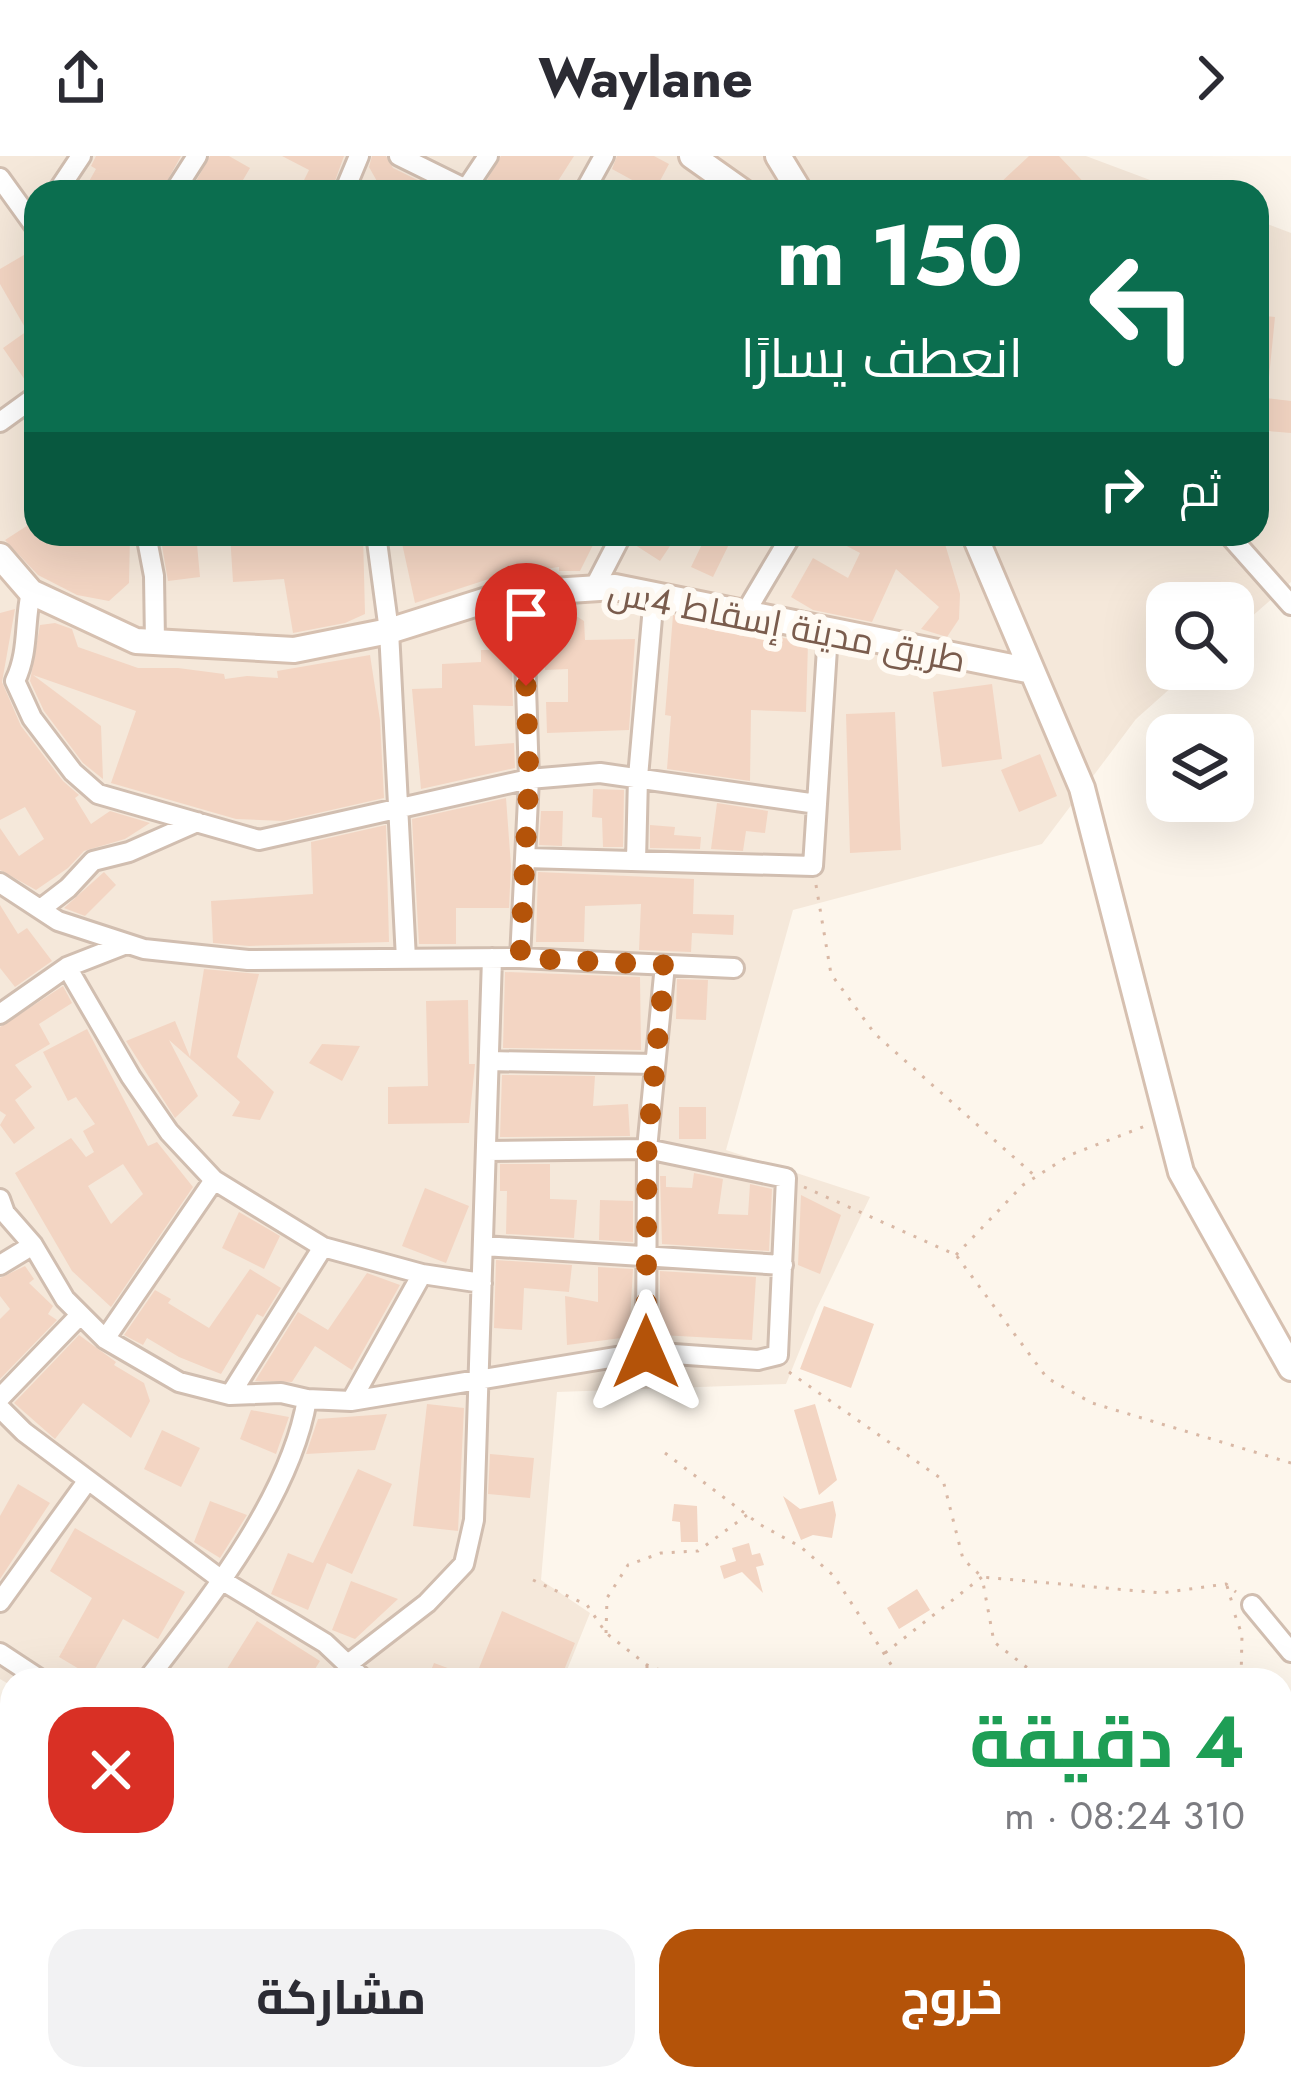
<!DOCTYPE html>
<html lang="ar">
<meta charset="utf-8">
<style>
body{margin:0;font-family:Jost,Cairo,sans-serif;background:#f2f2f3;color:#2b2b33;direction:rtl;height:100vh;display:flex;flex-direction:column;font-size:45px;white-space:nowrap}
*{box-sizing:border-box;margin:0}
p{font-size:39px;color:#7c7c81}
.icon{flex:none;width:66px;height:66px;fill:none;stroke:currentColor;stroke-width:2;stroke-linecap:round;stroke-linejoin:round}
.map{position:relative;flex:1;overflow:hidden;direction:ltr}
.drawer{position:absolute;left:0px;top:1512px;width:1293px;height:423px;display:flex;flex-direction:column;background:#fff;border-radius:36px 36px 0 0;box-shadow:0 12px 48px #0002;direction:rtl}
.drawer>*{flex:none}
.top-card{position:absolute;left:24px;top:24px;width:1245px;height:366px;border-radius:36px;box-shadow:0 12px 48px #0002;direction:rtl;background:#0b6e4f;color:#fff;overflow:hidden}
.controls{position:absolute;left:1146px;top:426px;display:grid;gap:24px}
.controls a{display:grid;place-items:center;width:108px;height:108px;border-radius:24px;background:#fff;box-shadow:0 12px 48px #0002;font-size:60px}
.pin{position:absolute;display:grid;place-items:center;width:102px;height:102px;color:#fff;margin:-123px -51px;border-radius:50% 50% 50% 0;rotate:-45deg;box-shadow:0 0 12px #0007}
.pin .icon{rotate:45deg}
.me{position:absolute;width:132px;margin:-66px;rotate:0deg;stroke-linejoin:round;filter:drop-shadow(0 0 9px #0008)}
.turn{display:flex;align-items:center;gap:42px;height:252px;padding:0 48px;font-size:54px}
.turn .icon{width:156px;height:156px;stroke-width:2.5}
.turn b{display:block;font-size:84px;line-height:102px}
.then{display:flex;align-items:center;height:114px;padding:0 48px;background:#0003;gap:24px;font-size:45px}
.round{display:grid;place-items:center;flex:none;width:126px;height:126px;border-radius:36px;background:#f2f2f3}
.overview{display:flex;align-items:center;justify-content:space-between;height:204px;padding:0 48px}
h1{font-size:72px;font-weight:700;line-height:90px;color:#1e9e55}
.action{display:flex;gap:24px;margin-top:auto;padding:24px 48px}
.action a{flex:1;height:138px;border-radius:36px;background:#b45309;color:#fff;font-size:48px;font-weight:700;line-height:138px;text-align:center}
.action a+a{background:#f2f2f3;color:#2b2b33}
header{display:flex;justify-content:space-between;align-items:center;height:156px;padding:0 48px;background:#fff;font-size:54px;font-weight:700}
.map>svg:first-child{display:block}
.residential{fill:#f5e8da}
.building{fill:#f3d5c3;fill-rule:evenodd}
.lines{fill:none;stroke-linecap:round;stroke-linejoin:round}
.street-casing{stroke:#d1beb0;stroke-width:24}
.secondary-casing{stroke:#d6c0b0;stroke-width:30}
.path{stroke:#d9b8a5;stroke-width:3;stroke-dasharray:3 9;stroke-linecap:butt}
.street{stroke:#fff;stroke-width:18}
.secondary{stroke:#fff;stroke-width:24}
.route{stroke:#b45309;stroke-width:21;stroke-dasharray:0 37.8}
.labels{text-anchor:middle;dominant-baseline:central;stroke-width:12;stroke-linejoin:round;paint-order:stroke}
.street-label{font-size:36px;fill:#7a5c4d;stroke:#fffaf3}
</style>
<header><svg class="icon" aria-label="forward" viewBox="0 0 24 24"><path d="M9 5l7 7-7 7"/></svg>Waylane<svg class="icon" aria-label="share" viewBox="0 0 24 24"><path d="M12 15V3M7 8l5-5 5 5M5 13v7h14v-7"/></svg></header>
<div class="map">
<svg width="1291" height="1933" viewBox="0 0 1291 1933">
<rect width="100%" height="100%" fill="#fdf6ec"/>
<path class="residential" d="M0 0H1086L1182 36H36V378H1257V64L1291 77V426L1233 477V447H1167V513H1192L1136 563 1042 688 793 754 726 994 870 1041 816 1154 786 1228 557 1236 541 1424 590 1457 563 1524H12V1530L0 1523Z"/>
<path class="building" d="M96 0H181L161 36H83L96 13 91 10Z
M210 0H229L250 12 236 36H190Z
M282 0H344L331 36H298L309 14Z
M372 0H386L393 12 442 36H383L369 11Z
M501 0H574L551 36H480Z
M617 0H654L669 8 654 36 612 13Z
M1029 0H1059L1093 36H1006L999 28Z
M29 96 36 107V217L25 224 3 192 27 175 0 128V113Z
M1258 159 1275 161 1267 241H1257Z
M1257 241 1291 245V277L1257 274Z
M36 364V378H130L129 427 109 445 77 439 38 419 5 384Z
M160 378H196L200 421 168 425Z
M230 378H363L365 458 345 467 293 477 284 423 233 426Z
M400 378H499V383L536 378 598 379 580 415H559V411L501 419 415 447Z
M635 378H678L660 405 632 387Z
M707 378H734L713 421 691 411Z
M824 378H942L960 438 959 463 947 481 921 473 939 451 896 413 872 466 813 454 791 441 813 402 848 422 860 397Z
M562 451 584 465 585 484 635 483 629 574 547 577 546 546H568V513L545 514 544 457H537V453Z
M15 453 2 526 21 570 63 625 79 639 75 642 91 668 110 655 150 667 125 683 84 695 68 712 36 734 0 714V672L19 700 44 683 25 651 0 664V457Z
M510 454 513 550 473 549 475 590 514 587 515 612 421 633 412 533 442 532V508L481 506V494H499L497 458Z
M673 459 808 487 806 556 751 554 750 625 667 613 671 560 665 559Z
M55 467 72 473 78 491 138 512H178L224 518 225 523 247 520 278 522 277 515 370 499 380 564 384 642 283 665 236 663 111 627 136 555 33 519 101 570 103 623 83 607 44 555 30 525 40 469Z
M992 528 1002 603 942 611 933 536Z
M895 556 901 694 850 697 846 558Z
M1040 598 1057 640 1019 656 1001 614Z
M593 633 624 634 623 691H603L602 662 592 661Z
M506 642 511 710 509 752H456V788H419L412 663Z
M717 647 768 655 765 677 746 675 743 695 711 693Z
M541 655H563L562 690 539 689Z
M386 669 389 786 249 790 213 787 211 745 313 738 311 686Z
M650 669 675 671 674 679 701 681 700 693 650 692Z
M104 716 116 729 85 760 64 752Z
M538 716 694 723 693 758 734 759 733 779 692 777 691 796 639 794 641 748 585 750 584 786H536Z
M0 749 18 778 27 772 52 805 15 831 0 812Z
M204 813 259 818 237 901 274 936 260 964 232 960 240 946 169 884 198 940 175 962 126 885 175 865 190 901Z
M505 816 640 821 641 894 503 892Z
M677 823 708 824 706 864 676 863Z
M63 830 72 847 39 868 50 888 15 909 32 931 15 944 35 972 14 988 0 969 6 959 0 955V871Z
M468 844 469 908H475L469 967 388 968V931L428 930 426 845Z
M87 873 148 990 157 986 193 1031 111 1151 72 1115 15 1017 71 982 86 1001 94 996 83 975 95 968 76 941 68 945 43 896ZM123 1008 143 1038 111 1068 88 1030Z
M322 888 360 890 342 925 309 907Z
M502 919 595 920 593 950 628 948 630 980 500 981Z
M679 951H706V983H679Z
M500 1008H550V1043L577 1044 574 1082 506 1078 507 1035H500Z
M694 1017 723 1023 718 1058 748 1059 750 1028 772 1033 769 1095 662 1088 660 1020H666V1031L692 1032Z
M425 1032 469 1050 446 1107 402 1090Z
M801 1039 841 1059 820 1118 798 1109Z
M600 1044 633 1045V1086L599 1084Z
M239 1056 280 1080 264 1113 222 1092Z
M496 1104 572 1109 569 1136 524 1132 522 1174 494 1172Z
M25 1110 34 1123 29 1127 53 1150 48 1158 57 1164 0 1223V1163L10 1153 0 1140V1122Z
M598 1111 633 1113 629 1181 567 1189 565 1140 598 1146Z
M250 1113 281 1132 263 1161 257 1158 221 1218 179 1201 147 1182 143 1189 124 1179 155 1134 171 1143 168 1147 209 1172Z
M660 1115 756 1121 752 1184 660 1179Z
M367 1117 400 1129 352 1214 315 1190 292 1226 255 1225 298 1156 328 1174Z
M824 1150 874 1168 851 1232 800 1213Z
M79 1179 116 1206 114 1209 144 1227 150 1245 131 1282 83 1247 55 1283 14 1247Z
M427 1248 464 1252 458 1375 413 1370Z
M815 1248 837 1324 819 1339 794 1254Z
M251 1254 289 1261 276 1298 240 1283Z
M387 1258 375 1294 306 1298 318 1263Z
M162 1274 200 1292 181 1331 144 1313Z
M490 1298 534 1302 530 1342 488 1338Z
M358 1313 392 1328 352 1418 327 1407 308 1454 271 1438 288 1397 313 1407Z
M18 1328 50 1347 0 1423V1360Z
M783 1340 800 1353 833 1345 836 1359 832 1382 813 1379 801 1384Z
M210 1345 247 1359 220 1402 194 1386Z
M674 1348 697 1350 698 1386H681L680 1366 672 1365Z
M75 1372 185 1436 158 1483 123 1463 91 1520 59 1501 92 1442 50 1415Z
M749 1387 752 1399 760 1397 764 1409 756 1411 763 1437 742 1416 724 1423 720 1410 736 1405 732 1392Z
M351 1425 398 1443 355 1483 332 1474Z
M917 1433 930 1454 899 1473 887 1452Z
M502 1455 575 1487 560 1524H427L434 1507 475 1522Z
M257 1465 320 1505 308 1524H220Z"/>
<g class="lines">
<g class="street-casing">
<path id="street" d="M399 0 466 33
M0 22 36 72
M57 36 81 0
M174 36 197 0
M344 36 359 0
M464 36 488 0
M584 36 604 0
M0 266 36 240
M146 378 154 420 155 486
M376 378 389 475 406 803
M1228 378 1291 449
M594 432 622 378
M31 436C24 467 29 496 15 525L32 562 73 616 98 638 259 684 529 623 600 617 817 648 828 477
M745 457 792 378
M526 702 813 710 817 648
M636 705 638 621 654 439
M0 727 58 765 144 793 248 804 520 802 734 812
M42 752 68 732 93 705 129 696 197 666
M520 802 529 623 523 437
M67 811 131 921 169 976 214 1024 323 1091 422 1118 482 1127
M0 858 67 811 126 788
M489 905 655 908
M0 1043 5 1057 33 1089 65 1143 105 1183 179 1226 230 1239 281 1237 307 1243 351 1245 646 1196 758 1204 778 1199 786 1022 647 993 487 995
M484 1090 783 1109
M0 1109 33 1089
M105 1183 214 1024
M646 1196 647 993 665 809
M230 1239 323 1091
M0 1242 80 1159
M351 1245 422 1118
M0 1252 24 1276 223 1425 325 1487 364 1524
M0 1446 88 1324
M1252 1449 1291 1496
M0 1497 41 1524
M348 1508 427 1447 464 1408 474 1364 492 802
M147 1524C207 1446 291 1341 307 1243
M0 1652 12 1659
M1281 1718 1291 1711
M284 1923 294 1933
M1179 1933 1180 1923"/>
</g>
<g class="secondary-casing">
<path id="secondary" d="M692 0 743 36
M778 0 800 36
M974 378 1082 632 1181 1016 1291 1212
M0 400 31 436 136 485 294 494 389 475 506 438 615 431 1032 515"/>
</g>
<path class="path" d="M816 729 831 818 875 878 1036 1021
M804 1031 956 1099 1047 1222 1092 1247 1291 1307
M956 1099 1023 1029 1070 999 1148 969
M789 1216 943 1324 963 1403 982 1421 1161 1437 1226 1428 1236 1436
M665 1297 759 1368 801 1391 834 1420 901 1524
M533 1424 587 1449 606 1477 647 1509 686 1524
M1227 1430 1233 1450
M1235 1459 1242 1479 1241 1524
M606 1477 607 1442 628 1409 661 1397 698 1395 747 1359
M885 1497 982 1421 994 1486 1043 1524
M647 1524V1509"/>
<use href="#street" class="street"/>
<use href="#secondary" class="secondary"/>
</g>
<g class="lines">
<path class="route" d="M526 530 529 623 520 802 665 809 647 993 646 1196"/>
</g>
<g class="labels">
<g class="street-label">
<text transform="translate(787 469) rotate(11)">طريق مدينة إسقاط 4س</text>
</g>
</g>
</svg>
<div class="controls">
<a><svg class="icon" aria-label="search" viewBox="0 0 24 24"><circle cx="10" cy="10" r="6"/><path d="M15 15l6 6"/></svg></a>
<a><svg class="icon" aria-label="layers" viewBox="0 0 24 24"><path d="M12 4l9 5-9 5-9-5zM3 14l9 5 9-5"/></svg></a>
</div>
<div class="pin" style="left:526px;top:530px;background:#d93025"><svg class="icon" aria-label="arrive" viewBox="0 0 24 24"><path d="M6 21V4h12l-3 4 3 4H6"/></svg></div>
<svg class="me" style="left:646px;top:1196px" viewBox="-20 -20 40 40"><path d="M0-17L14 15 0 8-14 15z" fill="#b45309" stroke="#fff" stroke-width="4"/></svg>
<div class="top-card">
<div class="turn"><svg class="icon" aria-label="left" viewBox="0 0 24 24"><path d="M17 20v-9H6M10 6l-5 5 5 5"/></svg><div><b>150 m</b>انعطف يسارًا</div></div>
<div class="then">ثم<svg class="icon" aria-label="right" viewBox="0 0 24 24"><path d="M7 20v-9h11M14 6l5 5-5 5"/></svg></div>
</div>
<section class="drawer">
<div class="overview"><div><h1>4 دقيقة</h1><p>310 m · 08:24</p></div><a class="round" style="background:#d93025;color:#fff"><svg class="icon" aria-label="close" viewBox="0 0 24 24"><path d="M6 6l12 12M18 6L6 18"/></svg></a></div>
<div class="action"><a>خروج</a><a>مشاركة</a></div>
</section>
</div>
